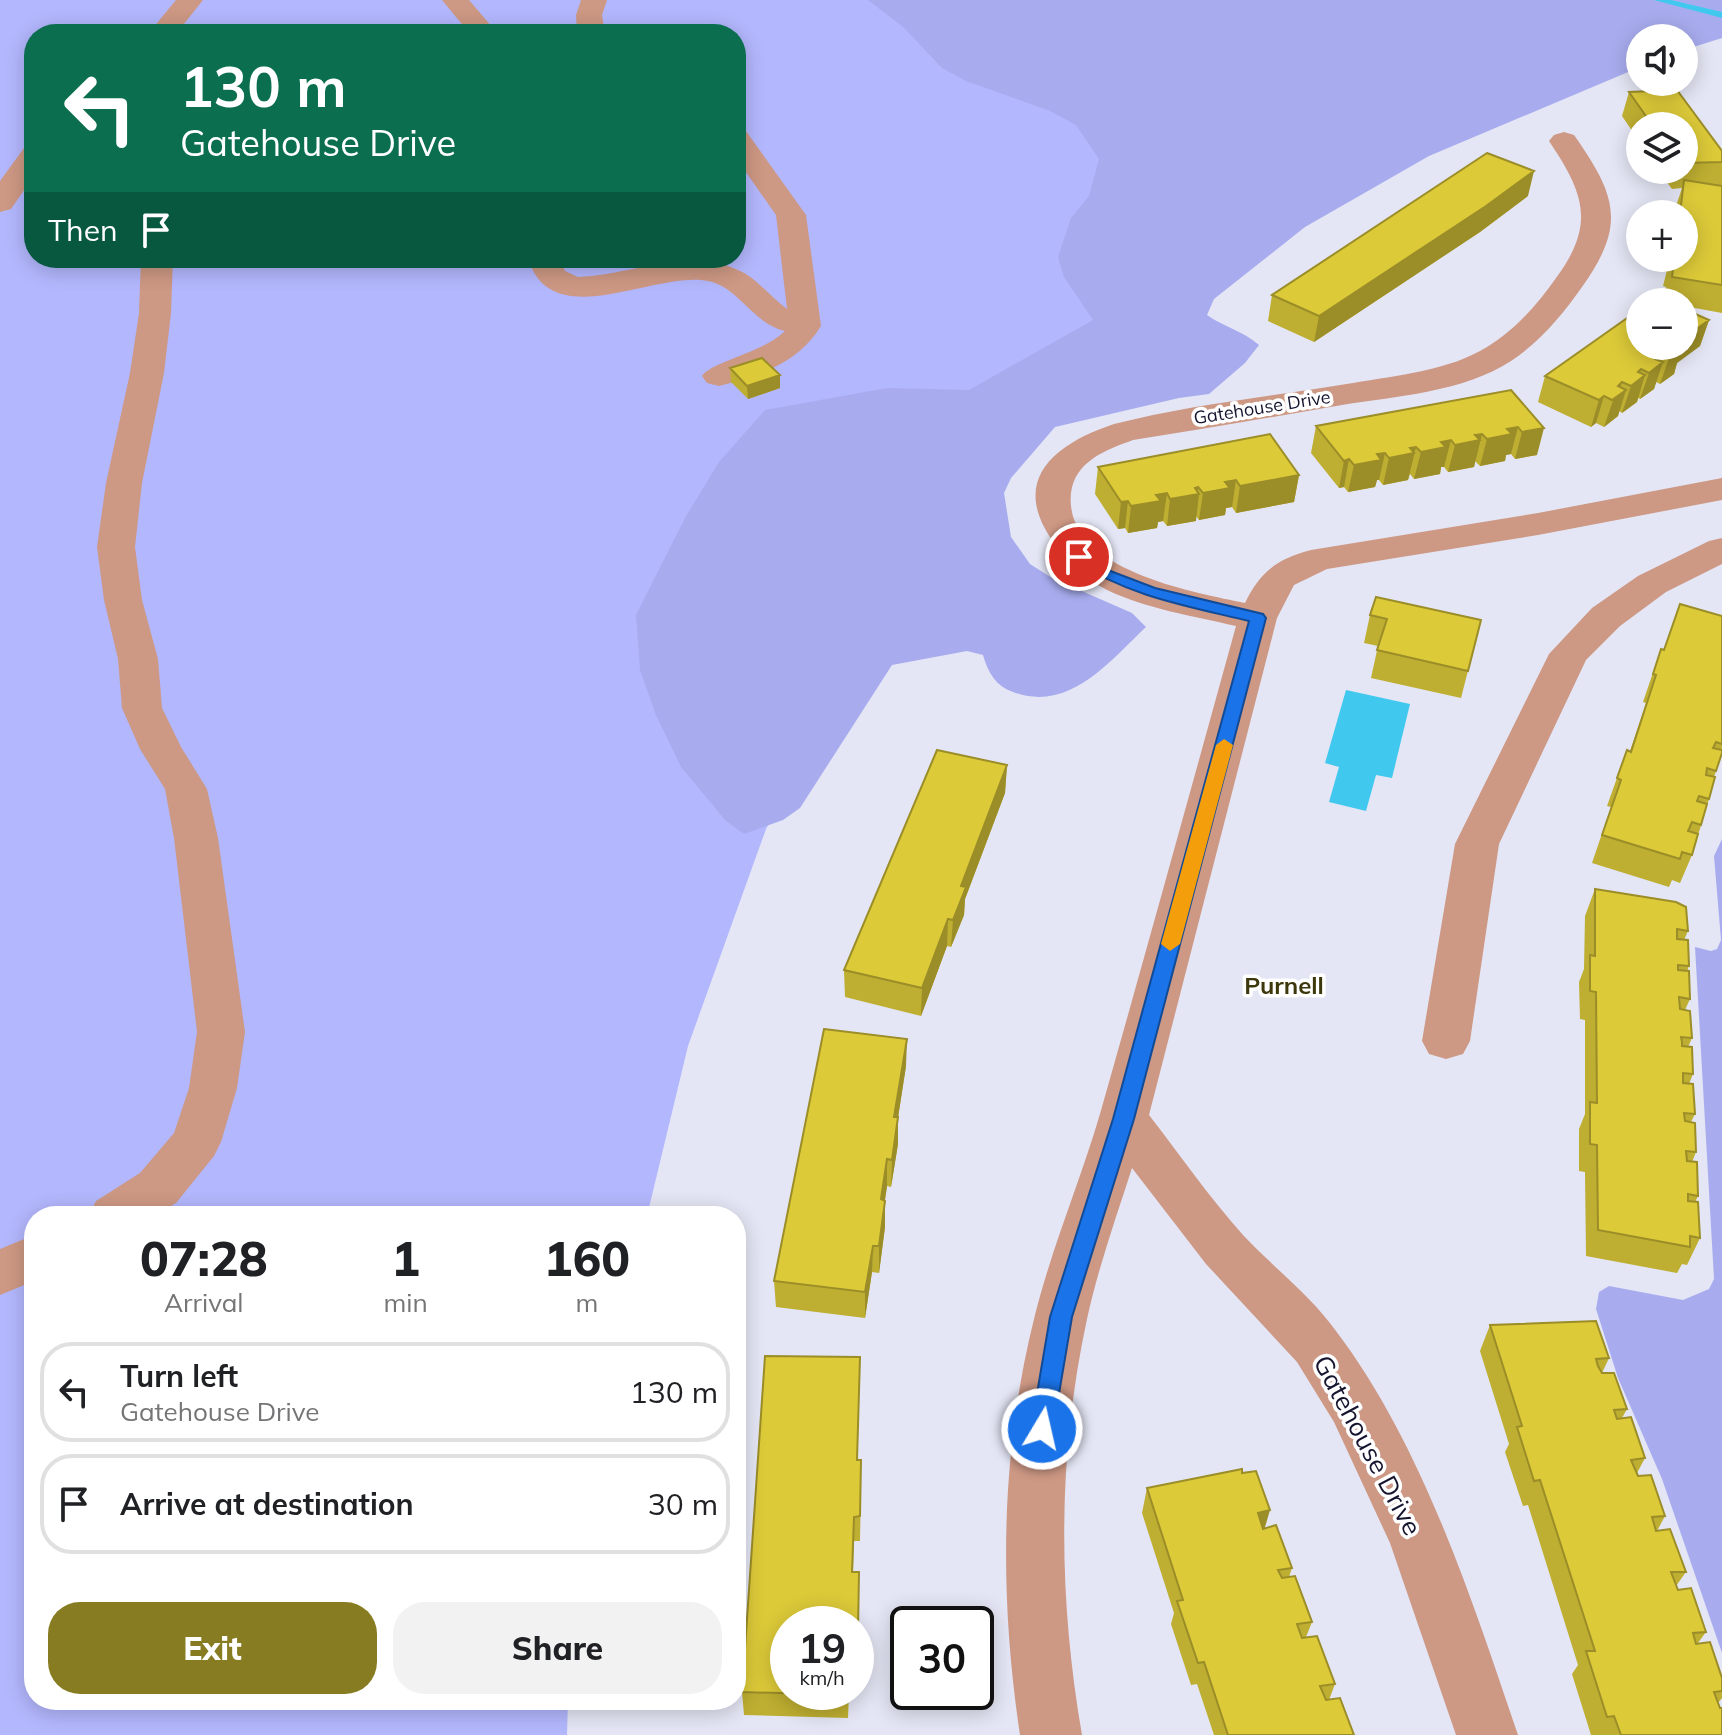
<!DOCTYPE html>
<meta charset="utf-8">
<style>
body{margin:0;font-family:Mulish,sans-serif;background:#f2f2f2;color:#202124;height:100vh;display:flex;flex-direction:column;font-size:30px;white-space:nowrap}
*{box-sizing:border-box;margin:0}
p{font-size:26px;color:#757577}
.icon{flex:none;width:44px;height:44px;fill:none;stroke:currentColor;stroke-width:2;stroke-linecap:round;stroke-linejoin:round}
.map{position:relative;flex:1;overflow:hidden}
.panel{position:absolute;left:24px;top:1206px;width:722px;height:504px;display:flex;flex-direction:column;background:#fff;border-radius:32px;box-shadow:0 4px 20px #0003}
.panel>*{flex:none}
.top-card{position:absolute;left:24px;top:24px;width:722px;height:244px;border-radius:32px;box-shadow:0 4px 20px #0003;background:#0b6e4f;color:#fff;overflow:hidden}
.buttons{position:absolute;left:1626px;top:24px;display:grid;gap:16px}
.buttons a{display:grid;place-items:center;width:72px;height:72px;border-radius:50%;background:#fff;box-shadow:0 4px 20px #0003;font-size:40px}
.speed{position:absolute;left:770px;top:1606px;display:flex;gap:16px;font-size:40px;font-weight:700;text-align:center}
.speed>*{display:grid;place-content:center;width:104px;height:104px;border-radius:50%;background:#fff;box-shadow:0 4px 20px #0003;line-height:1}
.speed small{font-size:20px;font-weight:400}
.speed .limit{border:4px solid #111;border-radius:12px;background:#fff;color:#111}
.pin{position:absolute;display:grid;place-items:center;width:68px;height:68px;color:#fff;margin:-34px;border:4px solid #fff;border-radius:50%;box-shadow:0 2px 8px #0007}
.me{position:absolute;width:88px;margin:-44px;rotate:9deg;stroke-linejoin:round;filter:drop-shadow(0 0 6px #0008)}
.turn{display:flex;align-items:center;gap:28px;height:168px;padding:0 24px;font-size:36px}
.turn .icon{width:104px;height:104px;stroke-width:2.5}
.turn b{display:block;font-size:56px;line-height:68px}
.then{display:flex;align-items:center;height:76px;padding:0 24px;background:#0003;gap:16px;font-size:30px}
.eta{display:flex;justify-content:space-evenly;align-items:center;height:136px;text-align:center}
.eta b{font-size:48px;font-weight:800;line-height:56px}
.cta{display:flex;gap:16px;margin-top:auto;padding:16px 24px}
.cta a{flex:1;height:92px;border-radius:32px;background:#887c22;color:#fff;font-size:32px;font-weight:800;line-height:92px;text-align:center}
.cta a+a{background:#f2f2f2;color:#202124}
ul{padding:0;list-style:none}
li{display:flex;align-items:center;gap:24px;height:100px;margin:0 16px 12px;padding:0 8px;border:4px solid #e0e0e0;border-radius:32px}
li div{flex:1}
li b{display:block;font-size:30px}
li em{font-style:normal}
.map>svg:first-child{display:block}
.green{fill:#b3b7fd;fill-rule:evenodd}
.forest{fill:#a8acee}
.water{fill:#41c8ef}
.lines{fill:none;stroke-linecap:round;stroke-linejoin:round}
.stream{fill:#41c8ef;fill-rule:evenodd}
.minor{fill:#cd9884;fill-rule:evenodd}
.wall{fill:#beae31}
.shaded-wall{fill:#9b8d28}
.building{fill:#ddca39;stroke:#9b8d28;stroke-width:2}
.route{fill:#1a73e8;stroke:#114b97;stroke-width:2}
.slow{fill:#f59e0b}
.labels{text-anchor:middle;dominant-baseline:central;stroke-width:7;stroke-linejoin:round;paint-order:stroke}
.far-street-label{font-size:18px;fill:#14142f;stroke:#fff}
.neighbourhood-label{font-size:24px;font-weight:bold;fill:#3d370c;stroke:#fff}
.near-street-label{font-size:26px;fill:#14142f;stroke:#fff}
</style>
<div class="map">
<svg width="1722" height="1735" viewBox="0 0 1722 1735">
<rect width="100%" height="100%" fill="#e4e6f5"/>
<path class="green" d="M0 0H1722L1394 159 1087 376 867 647 766 829 688 1046 647 1216H34V1700H568L567 1735H0ZM34 34H736V258H34Z"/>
<path class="forest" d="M868 0H1722V38L1684 50V38H1640V67L1429 156 1305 227 1214 299 1207 315C1224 327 1243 331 1259 345L1245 363 1209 394 1179 398 1055 427 1011 478 1004 493 1011 537 1030 564 1052 578 1132 613 1146 627C1109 662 1069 713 1013 692 996 686 988 673 983 655L967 651 892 665 800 808 783 820 744 834 726 821 681 767 656 715 640 670 636 615 685 518 719 462 765 410 887 388 969 390 1093 320 1064 277 1058 257 1071 218 1089 196 1099 159 1076 125 1050 111 966 81 942 68 903 27Z
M1722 839V1653L1662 1479 1618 1378 1596 1309 1599 1292 1609 1286 1683 1300 1709 1289 1714 1279 1695 947 1711 951 1717 949 1721 940 1714 856Z"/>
<path class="water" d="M1346 690 1410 704 1392 778 1376 775 1366 811 1329 802 1339 767 1325 763Z"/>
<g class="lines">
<path class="stream" d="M1654 0H1671L1722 12V18Z"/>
<path class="minor" d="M176 0H203L176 34H148Z
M442 0H469L498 34H470Z
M581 0H607L602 15 605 34H577L576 15Z
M736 128 746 131 806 215 821 326C798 363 760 376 719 386L707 383 702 376C713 361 763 353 785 331 753 324 739 287 708 281 655 270 551 336 528 258H560L565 271 578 277C630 275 688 247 738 270 757 278 770 297 787 309L776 215 736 158Z
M1564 132 1574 135C1616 195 1627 224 1582 287 1563 314 1540 342 1511 361 1463 392 1398 396 1342 405 1273 417 1203 429 1133 440 1106 450 1075 461 1071 493 1063 570 1193 592 1245 603 1261 571 1277 559 1311 550L1538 513 1722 478V500L1538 535 1327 569 1294 585 1277 618 1149 1115C1180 1155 1209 1197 1243 1235 1273 1267 1310 1295 1336 1331 1423 1446 1472 1600 1518 1735H1456L1390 1543 1334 1422 1297 1362 1206 1264 1132 1168C1116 1218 1098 1268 1087 1319 1057 1458 1058 1596 1082 1735H1020C999 1595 1000 1453 1035 1315 1052 1247 1080 1182 1100 1114 1146 952 1191 789 1236 626 1193 616 1147 609 1107 590 1082 577 1065 560 1050 537 1010 476 1060 442 1114 424 1192 404 1274 396 1353 383 1398 375 1448 371 1487 347 1515 330 1538 304 1556 278 1596 224 1584 193 1549 141L1554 135Z
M34 145V176L11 209 0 212V181L24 148Z
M141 258H173L171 313 164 373 142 483 135 547 142 600 158 659 162 708 181 747 207 789 218 838 245 1032 237 1088 221 1142 214 1156 176 1203 155 1216H88L96 1201 140 1173 174 1133 189 1088 197 1032 174 838 165 789 140 749 122 708 118 659 104 600 97 547 106 483 130 373 139 313Z
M1722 538V564L1666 592 1620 626 1586 660 1499 844 1470 1041 1463 1054 1446 1059 1429 1054 1422 1041 1455 844 1549 654 1592 608 1638 576 1709 541Z
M34 1235V1281L0 1295V1249Z"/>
</g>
<path class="wall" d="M1677 90 1722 151V313L1684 306V302H1650L1656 297 1664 301 1666 287 1663 286 1670 258H1684V214H1675L1676 206 1682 188 1672 189 1658 170H1684V126H1640V147L1638 144 1639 141 1622 116 1629 92Z
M1528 196 1480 232 1314 342 1268 321 1272 295Z
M1709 320 1700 346 1677 363 1674 374 1660 384 1656 382 1654 389 1640 399 1638 398 1637 402 1622 413 1619 411 1618 416 1604 427 1596 423 1591 427 1538 402 1545 376Z
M730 368 780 375V388L748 399 731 382Z
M1511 390 1537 455 1515 459 1511 454 1506 455 1505 461 1480 466 1475 461 1474 467 1448 472 1444 467H1441L1440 474 1414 479 1410 474 1408 480 1383 485 1379 480H1377L1375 487 1348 492 1344 487 1339 488 1311 453 1316 426Z
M1098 467 1299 475 1294 502 1236 513 1232 507 1226 508 1225 515 1199 520 1196 516V521L1167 526 1163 521 1158 522 1157 528 1128 533 1125 528 1118 529 1095 494Z
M1370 615 1481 620 1461 698 1371 678 1378 646 1364 643Z
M1722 616V753L1714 777 1709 799 1692 855 1680 883 1672 880 1669 887 1592 863 1611 807 1607 806 1617 778 1630 751 1646 703 1643 702 1661 649 1664 650Z
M1007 765 1005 793 965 899 964 915 951 947 947 946 921 1016 845 997 844 970Z
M1595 889 1688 931 1684 940 1689 966 1687 971 1690 999 1685 1010 1692 1038 1688 1047 1693 1074 1689 1084 1695 1114 1691 1122 1696 1152 1692 1162 1698 1196 1695 1202 1700 1238 1687 1265 1682 1264 1677 1273 1586 1256 1585 1172 1579 1171V1129L1585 1114V1020L1580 1019 1579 982 1584 969 1585 916Z
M906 1066 898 1117V1144L891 1187 887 1186 885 1200V1227L879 1273 872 1272 865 1318 776 1307 774 1281Z
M1490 1325 1609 1358 1602 1373 1627 1409 1622 1418 1645 1458 1637 1473 1665 1516 1657 1531 1686 1572 1676 1586 1706 1632 1698 1643 1722 1678V1698L1718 1703 1722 1735H1591L1572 1674 1578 1665 1528 1505 1523 1506 1505 1452 1509 1444 1480 1351Z
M860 1357 857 1460 861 1485 860 1541H854L853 1572H859L858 1655H856V1624L788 1692H849L848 1718 744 1715 742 1692Z
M1242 1473 1265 1528 1292 1568 1289 1577 1312 1622 1306 1637 1335 1684 1329 1700 1354 1735H1214L1197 1684 1191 1685 1171 1624 1174 1613 1142 1513 1147 1488Z"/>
<path class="shaded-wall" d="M1534 171 1528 196 1480 232 1314 342 1319 316Z
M1709 320 1700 346 1677 363 1674 374 1660 384 1669 358 1674 346H1684V338Z
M1662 354 1658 365 1663 362 1654 389 1640 399 1649 373 1655 359Z
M1641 369 1638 381 1645 375 1637 402 1622 413 1631 386 1638 372Z
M780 375V388L748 399 747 386Z
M1622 382 1618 395 1626 390 1618 416 1604 427 1618 386Z
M1604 396 1596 423 1591 427 1599 400Z
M1518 427 1511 454 1506 455 1505 461 1480 466 1487 439 1507 429Z
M1544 428 1537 455 1515 459 1522 432Z
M1482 434 1474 467 1448 472 1455 445 1475 435Z
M1451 440 1444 467H1441L1440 474 1414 479 1421 452 1441 442Z
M1416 447 1408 480 1383 485 1389 458 1410 448Z
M1385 453 1379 480H1377L1375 487 1348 492 1354 465 1377 454Z
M1349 459 1344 487 1339 488 1344 461Z
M1299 475 1294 502 1236 513 1240 486Z
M1236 480 1232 507 1226 508 1225 515 1199 520 1203 493 1225 482Z
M1198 487V494H1199L1196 521 1167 526 1170 499Z
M1167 493 1163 521 1158 522 1157 528 1128 533 1131 506 1156 495Z
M1128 501 1125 528 1118 529 1121 502Z
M1007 765 1005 793 965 899 964 915 951 947 953 920 961 886Z
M948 919 947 946 921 1016 922 988Z
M907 1039 906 1066 894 1144V1117Z
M898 1117V1144L891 1187 892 1160Z
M887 1159V1186L881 1226V1199Z
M885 1201V1227L879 1273V1246Z
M873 1246 872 1272 865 1318V1292Z
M1270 1510 1263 1534 1258 1513Z"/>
<path class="building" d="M1677 90 1722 151V162L1684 163V126H1650L1645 119H1648L1629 92Z
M1487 153 1534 171 1486 206 1319 316 1272 295Z
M1684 180 1722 186V285L1672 277 1674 261 1672 260V258H1684V214H1680Z
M1656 297 1667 302H1650Z
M1640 309V346H1678L1682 348 1669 358 1662 354 1655 359 1663 362 1649 373 1641 369 1638 372 1645 375 1631 386 1622 382 1618 386 1626 390 1612 400 1604 396 1599 400 1545 376Z
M1684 309 1709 320 1684 338Z
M762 358 780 375 747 386 730 368Z
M1511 390 1544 428 1522 432 1518 427 1507 429 1512 434 1487 439 1482 434 1475 435 1480 440 1455 445 1451 440 1441 442 1446 447 1421 452 1416 447 1410 448 1414 453 1389 458 1385 453 1377 454 1381 460 1354 465 1349 459 1344 461 1316 426Z
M1270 434 1299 475 1240 486 1236 480 1225 482 1230 488 1203 493 1198 487 1195 488 1199 494 1170 499 1167 493 1156 495 1161 501 1131 506 1128 501 1121 502 1098 467Z
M1376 597 1481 620 1468 671 1377 650 1387 619 1370 615Z
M1680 604 1722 616V744L1716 742 1713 748 1722 750V753L1716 771 1707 768 1706 775 1715 777 1709 799 1699 796 1697 801 1707 804 1701 825 1692 822 1689 829 1688 831 1698 834 1692 855 1682 852 1680 859 1602 835 1621 780 1617 778 1627 750 1631 752 1656 675 1653 674 1661 649 1664 650Z
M937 750 1007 765 961 886 966 887 953 920 948 919 922 988 844 970Z
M1595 889 1676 902 1686 907 1688 931 1677 929V939L1688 940 1689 966 1678 965V970L1689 971 1690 999 1679 997 1680 1009 1690 1011 1692 1038 1681 1037 1682 1042V1046L1692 1047 1693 1074 1683 1073V1083L1693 1084 1695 1114 1684 1113 1685 1121 1695 1123 1696 1152 1686 1151 1687 1161 1697 1162 1698 1196 1688 1194V1201L1698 1202 1700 1238 1690 1236V1247L1598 1230 1597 1145 1590 1144V1102L1597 1103 1596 992 1590 991V955L1595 956Z
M824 1029 907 1039 894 1117H898L892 1160 887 1159 881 1199 885 1201 879 1246H873L865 1292 774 1281Z
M1596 1321 1609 1358 1596 1359 1598 1366 1602 1373H1614L1627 1409 1614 1410 1617 1419 1631 1417 1645 1458 1631 1460 1638 1476 1651 1475 1665 1516 1652 1517 1656 1531 1670 1529 1686 1572H1671L1678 1590 1691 1588 1706 1632 1693 1633 1696 1644 1710 1642 1722 1678V1691L1714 1692 1720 1708H1722V1735H1621L1614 1716 1607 1717 1586 1651H1595L1540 1480 1534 1481 1517 1427 1522 1426 1490 1325Z
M765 1356 860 1357 857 1460H861L860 1516 854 1517 852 1572H859L858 1632H856V1624H788V1692H847V1695L742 1692Z
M1242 1469V1473L1256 1471 1270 1510 1258 1513 1263 1529 1276 1525 1292 1568 1278 1570 1282 1578 1295 1576 1312 1622 1297 1624 1302 1638 1317 1636 1335 1684 1320 1686 1326 1700 1340 1698 1354 1735H1228L1204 1662 1198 1663 1177 1601 1183 1600 1147 1488Z"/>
<path class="route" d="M1079 552 1113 572 1155 588 1263 614 1266 618 1134 1119 1072 1317 1053 1429 1050 1436 1042 1439 1034 1436 1031 1429 1050 1317 1113 1119 1249 621C1187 606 1127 596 1074 560V553Z"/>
<path class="slow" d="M1224 739 1233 745 1180 944 1170 951 1161 944 1216 745Z"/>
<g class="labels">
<g class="far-street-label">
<text transform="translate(1262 407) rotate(-9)">Gatehouse Drive</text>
</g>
<g class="neighbourhood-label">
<text x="1284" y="985">Purnell</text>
</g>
<g class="near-street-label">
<text transform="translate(1368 1445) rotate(62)">Gatehouse Drive</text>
</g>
</g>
</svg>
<div class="buttons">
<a><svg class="icon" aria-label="sound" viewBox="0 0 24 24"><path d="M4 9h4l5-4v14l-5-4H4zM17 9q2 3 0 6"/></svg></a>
<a><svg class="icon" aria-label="layers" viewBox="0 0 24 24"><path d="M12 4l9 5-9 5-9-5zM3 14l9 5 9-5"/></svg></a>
<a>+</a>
<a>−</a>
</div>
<div class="speed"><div>19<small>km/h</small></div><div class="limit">30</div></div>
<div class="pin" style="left:1079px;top:557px;background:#d93025"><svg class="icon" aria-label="arrive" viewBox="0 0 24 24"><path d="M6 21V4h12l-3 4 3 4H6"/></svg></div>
<svg class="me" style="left:1042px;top:1429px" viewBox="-20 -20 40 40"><circle r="17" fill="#1a73e8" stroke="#fff" stroke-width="3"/><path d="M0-11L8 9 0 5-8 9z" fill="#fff"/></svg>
<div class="top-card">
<div class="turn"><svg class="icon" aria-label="left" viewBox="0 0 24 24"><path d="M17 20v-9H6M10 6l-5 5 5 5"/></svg><div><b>130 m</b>Gatehouse Drive</div></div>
<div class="then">Then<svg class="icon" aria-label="arrive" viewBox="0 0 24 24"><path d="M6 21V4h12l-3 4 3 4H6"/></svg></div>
</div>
<section class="panel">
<div class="eta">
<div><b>07:28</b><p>Arrival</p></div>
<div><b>1</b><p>min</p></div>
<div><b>160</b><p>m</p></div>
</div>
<ul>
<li><svg class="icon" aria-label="left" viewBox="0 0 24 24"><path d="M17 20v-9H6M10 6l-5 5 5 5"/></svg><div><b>Turn left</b><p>Gatehouse Drive</p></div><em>130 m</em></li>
<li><svg class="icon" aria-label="arrive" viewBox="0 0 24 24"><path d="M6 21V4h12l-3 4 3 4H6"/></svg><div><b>Arrive at destination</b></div><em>30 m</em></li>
</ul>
<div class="cta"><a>Exit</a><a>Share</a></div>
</section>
</div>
